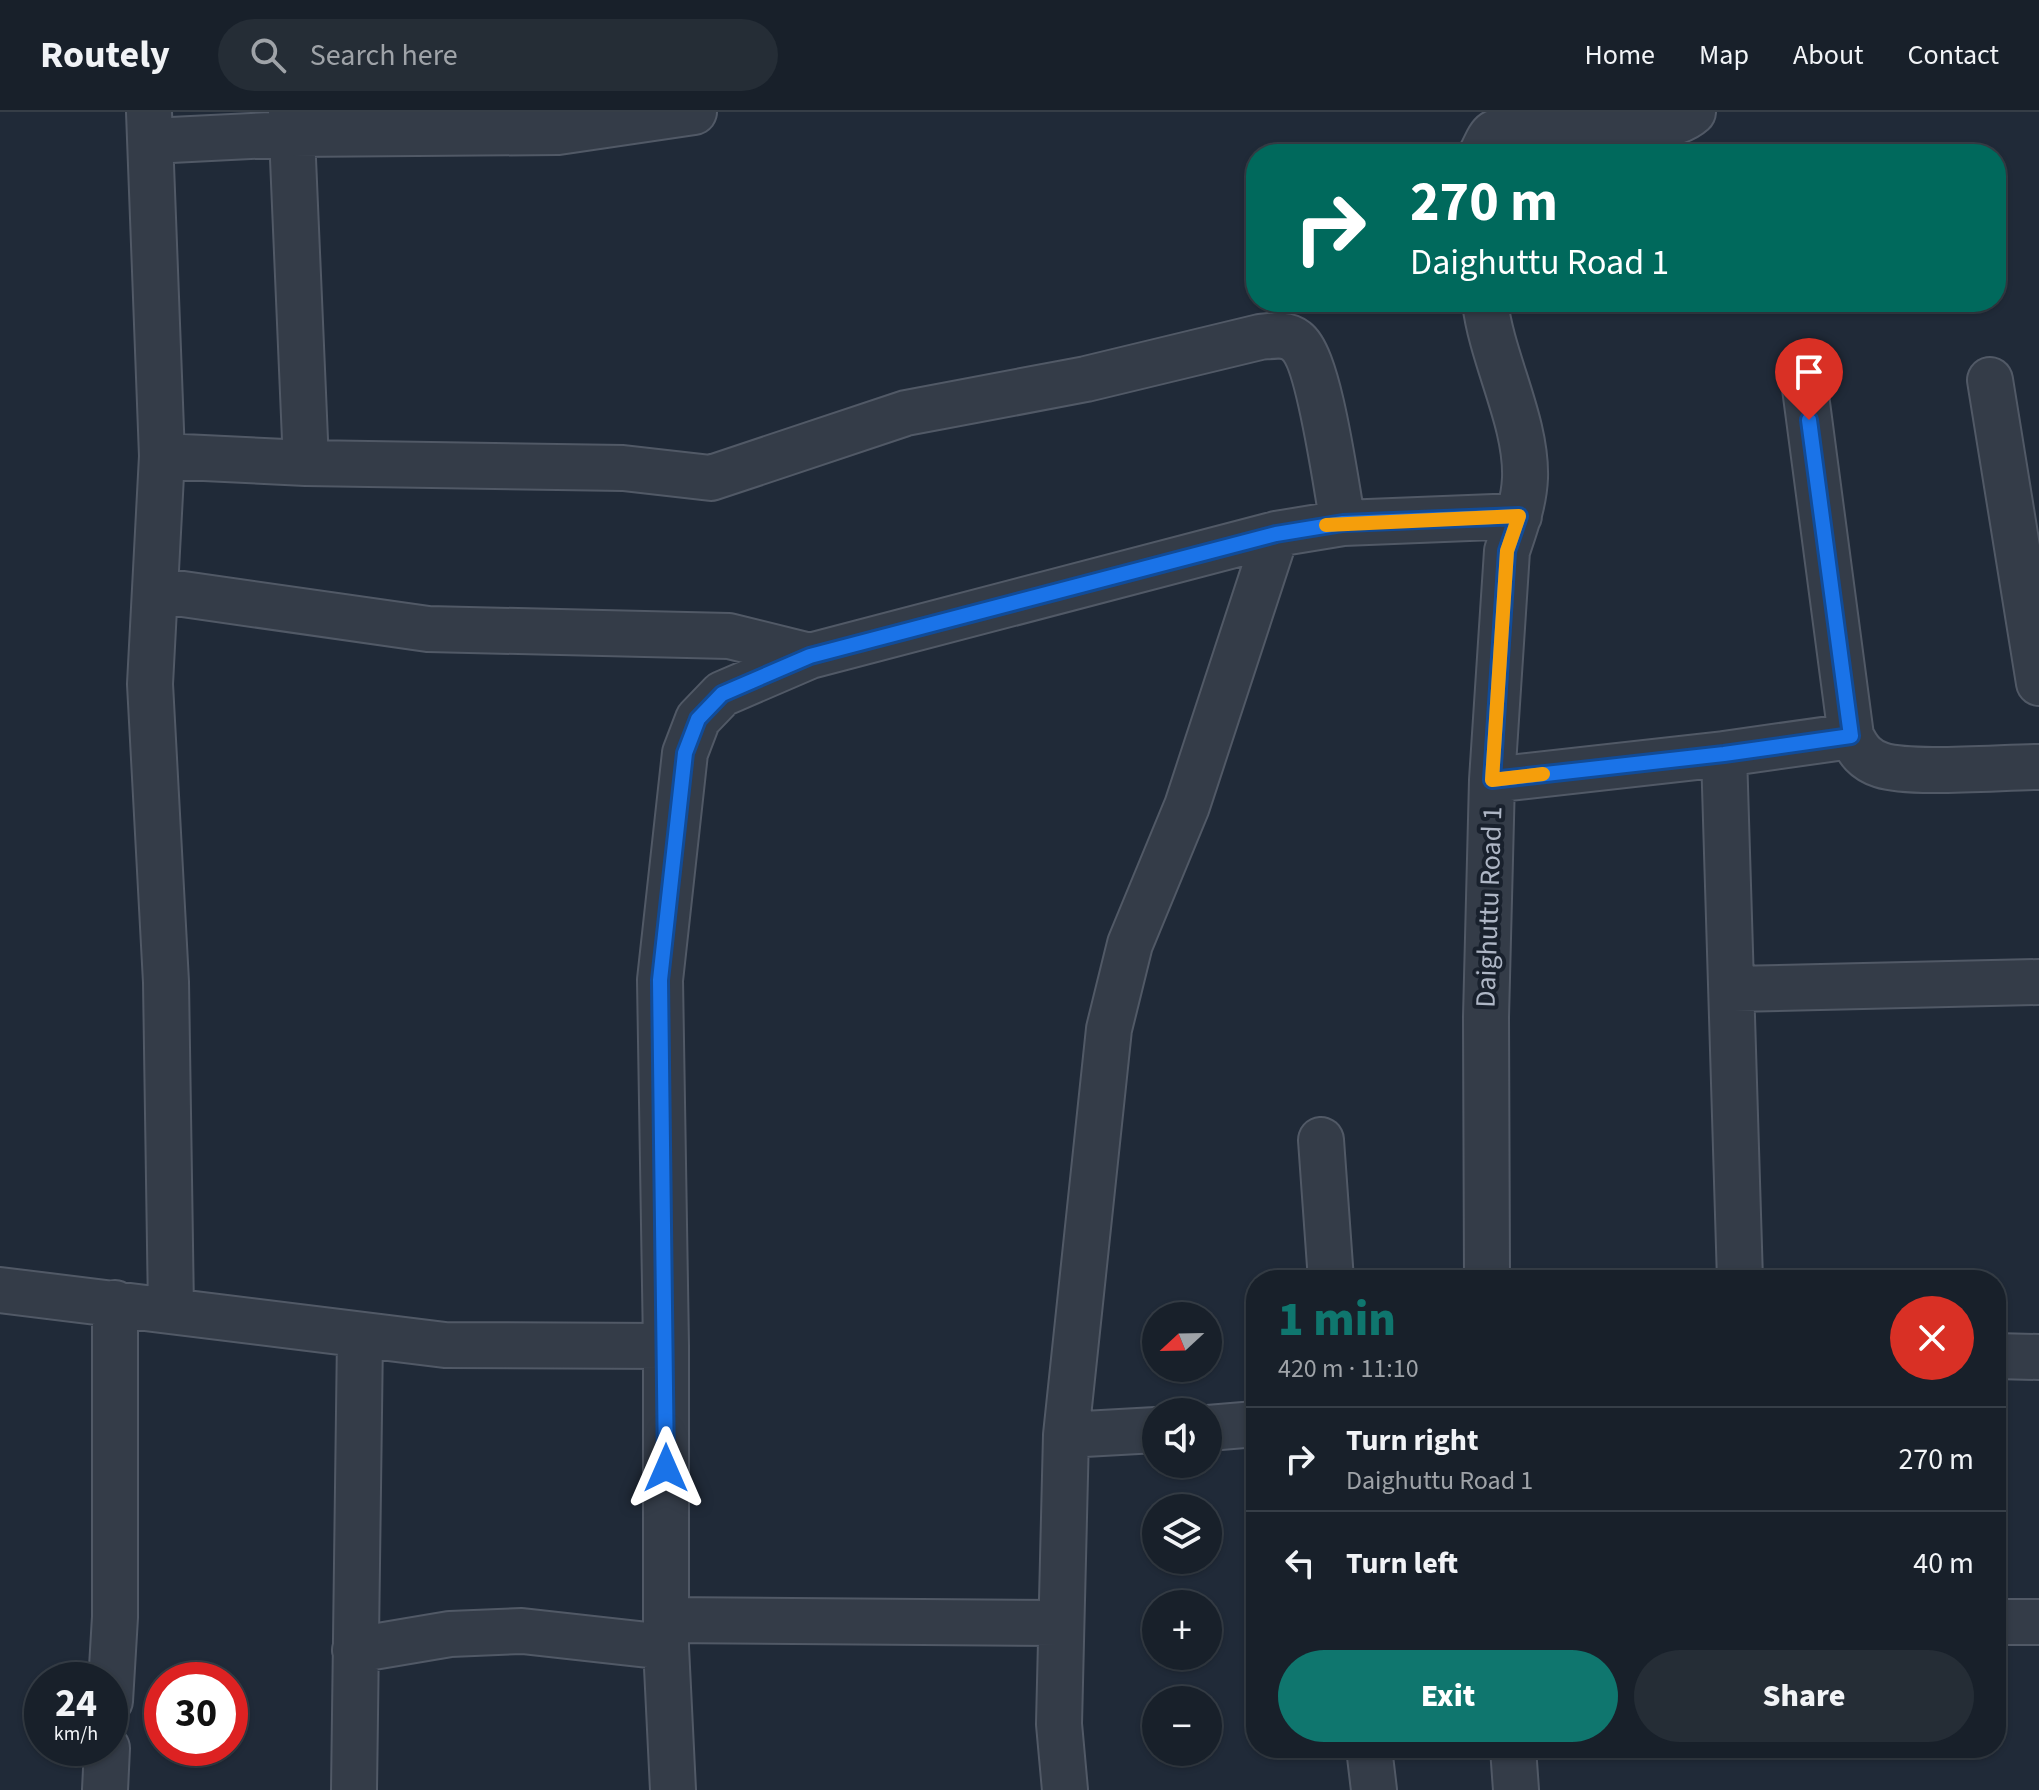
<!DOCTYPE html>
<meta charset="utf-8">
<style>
body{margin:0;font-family:"Source Sans 3",sans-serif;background:#252d36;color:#f1f3f6;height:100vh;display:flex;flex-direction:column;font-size:30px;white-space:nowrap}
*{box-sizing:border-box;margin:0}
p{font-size:26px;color:#9fa3a8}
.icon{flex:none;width:44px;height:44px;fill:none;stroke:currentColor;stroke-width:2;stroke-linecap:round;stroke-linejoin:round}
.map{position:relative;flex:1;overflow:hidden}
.drawer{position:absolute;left:1246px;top:1158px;width:760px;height:488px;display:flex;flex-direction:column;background:#18202a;border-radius:32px;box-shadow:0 2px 6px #0004,0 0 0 2px #363e47}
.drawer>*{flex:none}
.banner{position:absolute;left:1246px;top:32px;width:760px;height:168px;border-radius:32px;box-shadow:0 2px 6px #0004,0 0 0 2px #363e47;background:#00695c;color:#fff;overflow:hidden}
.needle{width:52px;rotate:248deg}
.buttons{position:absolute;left:1142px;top:1190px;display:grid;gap:16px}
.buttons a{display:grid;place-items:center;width:80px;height:80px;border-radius:50%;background:#18202a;box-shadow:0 2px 6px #0004,0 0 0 2px #363e47;font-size:40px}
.speed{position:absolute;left:24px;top:1550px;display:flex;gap:16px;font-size:40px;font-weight:700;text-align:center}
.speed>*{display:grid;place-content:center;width:104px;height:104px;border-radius:50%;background:#18202a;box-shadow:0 2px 6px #0004,0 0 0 2px #363e47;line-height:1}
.speed small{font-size:20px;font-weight:400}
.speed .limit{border:12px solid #d22;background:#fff;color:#111}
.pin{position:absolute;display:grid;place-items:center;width:68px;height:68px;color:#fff;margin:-82px -34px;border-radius:50% 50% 50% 0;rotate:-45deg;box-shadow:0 0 8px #0007}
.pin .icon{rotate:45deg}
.me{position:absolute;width:88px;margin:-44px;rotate:0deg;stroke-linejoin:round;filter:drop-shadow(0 0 6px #0008)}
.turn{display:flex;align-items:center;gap:28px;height:168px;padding:0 32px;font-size:36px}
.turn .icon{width:104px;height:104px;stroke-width:2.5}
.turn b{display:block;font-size:56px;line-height:68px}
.round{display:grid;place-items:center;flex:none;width:84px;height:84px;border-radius:42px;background:#252d36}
.head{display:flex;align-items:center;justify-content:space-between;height:136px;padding:0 32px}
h1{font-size:48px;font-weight:800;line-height:60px;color:#0f766e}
.primary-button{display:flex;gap:16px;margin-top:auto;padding:16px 32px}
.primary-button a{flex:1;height:92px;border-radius:48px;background:#0f766e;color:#fff;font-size:32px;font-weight:800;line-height:92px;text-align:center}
.primary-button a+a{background:#252d36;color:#f1f3f6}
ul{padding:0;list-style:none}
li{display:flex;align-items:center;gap:24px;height:104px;padding:0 32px;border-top:2px solid #363e47}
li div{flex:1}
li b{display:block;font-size:30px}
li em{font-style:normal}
header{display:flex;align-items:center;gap:48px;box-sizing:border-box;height:112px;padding:0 40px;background:#18202a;border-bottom:2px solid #363e47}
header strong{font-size:38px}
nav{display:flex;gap:44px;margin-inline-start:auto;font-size:28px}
.search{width:560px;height:72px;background:#252d36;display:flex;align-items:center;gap:20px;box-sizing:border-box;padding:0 28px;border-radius:44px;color:#9fa3a8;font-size:30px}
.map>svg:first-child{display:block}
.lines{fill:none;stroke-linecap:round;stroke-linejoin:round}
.minor-casing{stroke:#515966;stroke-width:48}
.minor{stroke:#343c48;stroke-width:44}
.route-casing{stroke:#114b97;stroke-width:20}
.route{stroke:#1a73e8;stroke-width:14}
.slow{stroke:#f59e0b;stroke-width:14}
.labels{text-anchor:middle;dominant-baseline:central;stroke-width:8;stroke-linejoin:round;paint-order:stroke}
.street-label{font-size:28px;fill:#aeb6c5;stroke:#19212d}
</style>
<header>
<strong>Routely</strong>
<div class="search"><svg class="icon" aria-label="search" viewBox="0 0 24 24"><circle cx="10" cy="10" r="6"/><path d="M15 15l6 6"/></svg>Search here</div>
<nav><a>Home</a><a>Map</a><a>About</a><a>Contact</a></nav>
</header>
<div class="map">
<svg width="2039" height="1678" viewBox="0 0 2039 1678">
<rect width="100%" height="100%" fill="#202a38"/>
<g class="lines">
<g class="minor-casing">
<path id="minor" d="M149 0 162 344 150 572 166 870 171 1198
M291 0 306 351
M555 0 558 20 694 0
M151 29 292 22 558 20
M1481 42C1485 36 1488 25 1494 21 1538 0 1655 34 1693 0
M1485 190C1492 248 1527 310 1525 366 1524 391 1515 415 1507 439L1492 668 1486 905 1487 1168
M1990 268 2039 571
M1805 276 1851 624C1858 638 1865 648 1881 653 1911 663 2003 655 2039 655
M162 344 306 351 623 356 711 366 906 301 1086 267 1260 225C1272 224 1286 221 1296 229 1320 247 1336 376 1343 411
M155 478 428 517 729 524 810 544
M1724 642 1851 624
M1492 668 1724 642 1740 1168
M1733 877 2039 870
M1321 1028 1331 1168
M0 1178 445 1233 666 1234V1535L673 1678
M666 1234 660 868 685 641 698 607 722 582 810 544 1276 422
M1996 1244 2039 1245
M1208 1316 1256 1312
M1066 1323 1156 1318
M666 1508 1061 1511
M1996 1510H2039
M355 1538 450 1522 522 1519 666 1535
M110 1589 115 1505V1191
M1369 1636 1374 1678
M1513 1636 1516 1678
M105 1678 107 1636
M354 1678 360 1225
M1065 1678 1059 1612 1066 1323 1109 917 1130 832 1187 694 1276 422 1343 411 1519 404"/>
</g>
<use href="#minor" class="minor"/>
</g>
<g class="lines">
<g class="route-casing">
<path id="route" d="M666 1356 660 868 685 641 698 607 722 582 810 544 1276 422 1343 411 1519 404 1507 439 1492 668 1724 642 1851 624 1809 308"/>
</g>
<use href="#route" class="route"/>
<path class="slow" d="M1326 413 1519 404 1507 439 1492 668 1543 662"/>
</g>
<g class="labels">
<g class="street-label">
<text transform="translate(1489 795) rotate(-88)">Daighuttu Road 1</text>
</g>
</g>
</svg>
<div class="buttons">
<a><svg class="needle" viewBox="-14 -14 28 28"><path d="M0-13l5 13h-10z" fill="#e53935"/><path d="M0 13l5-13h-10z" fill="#9fa3a8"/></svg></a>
<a><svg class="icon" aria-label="sound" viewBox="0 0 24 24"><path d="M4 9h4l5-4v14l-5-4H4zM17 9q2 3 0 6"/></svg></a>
<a><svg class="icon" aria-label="layers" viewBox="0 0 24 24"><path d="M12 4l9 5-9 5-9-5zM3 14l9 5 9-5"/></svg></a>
<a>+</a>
<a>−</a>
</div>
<div class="speed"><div>24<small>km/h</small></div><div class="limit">30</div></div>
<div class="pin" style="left:1809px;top:308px;background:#d93025"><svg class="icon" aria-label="arrive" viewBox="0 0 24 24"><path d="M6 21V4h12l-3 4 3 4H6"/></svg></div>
<svg class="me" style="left:666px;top:1356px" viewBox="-20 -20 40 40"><path d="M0-17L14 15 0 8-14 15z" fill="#1a73e8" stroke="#fff" stroke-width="4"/></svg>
<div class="banner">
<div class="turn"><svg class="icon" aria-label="right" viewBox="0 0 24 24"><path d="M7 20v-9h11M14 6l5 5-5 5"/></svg><div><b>270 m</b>Daighuttu Road 1</div></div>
</div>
<section class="drawer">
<div class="head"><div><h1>1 min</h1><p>420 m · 11:10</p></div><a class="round" style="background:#d93025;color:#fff"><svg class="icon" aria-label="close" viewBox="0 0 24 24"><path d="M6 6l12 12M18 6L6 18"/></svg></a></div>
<ul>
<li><svg class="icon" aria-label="right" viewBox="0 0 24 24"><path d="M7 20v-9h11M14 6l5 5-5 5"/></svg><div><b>Turn right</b><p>Daighuttu Road 1</p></div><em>270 m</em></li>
<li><svg class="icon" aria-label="left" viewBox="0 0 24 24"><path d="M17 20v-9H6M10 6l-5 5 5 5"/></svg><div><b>Turn left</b></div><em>40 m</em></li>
</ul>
<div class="primary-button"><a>Exit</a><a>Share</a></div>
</section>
</div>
